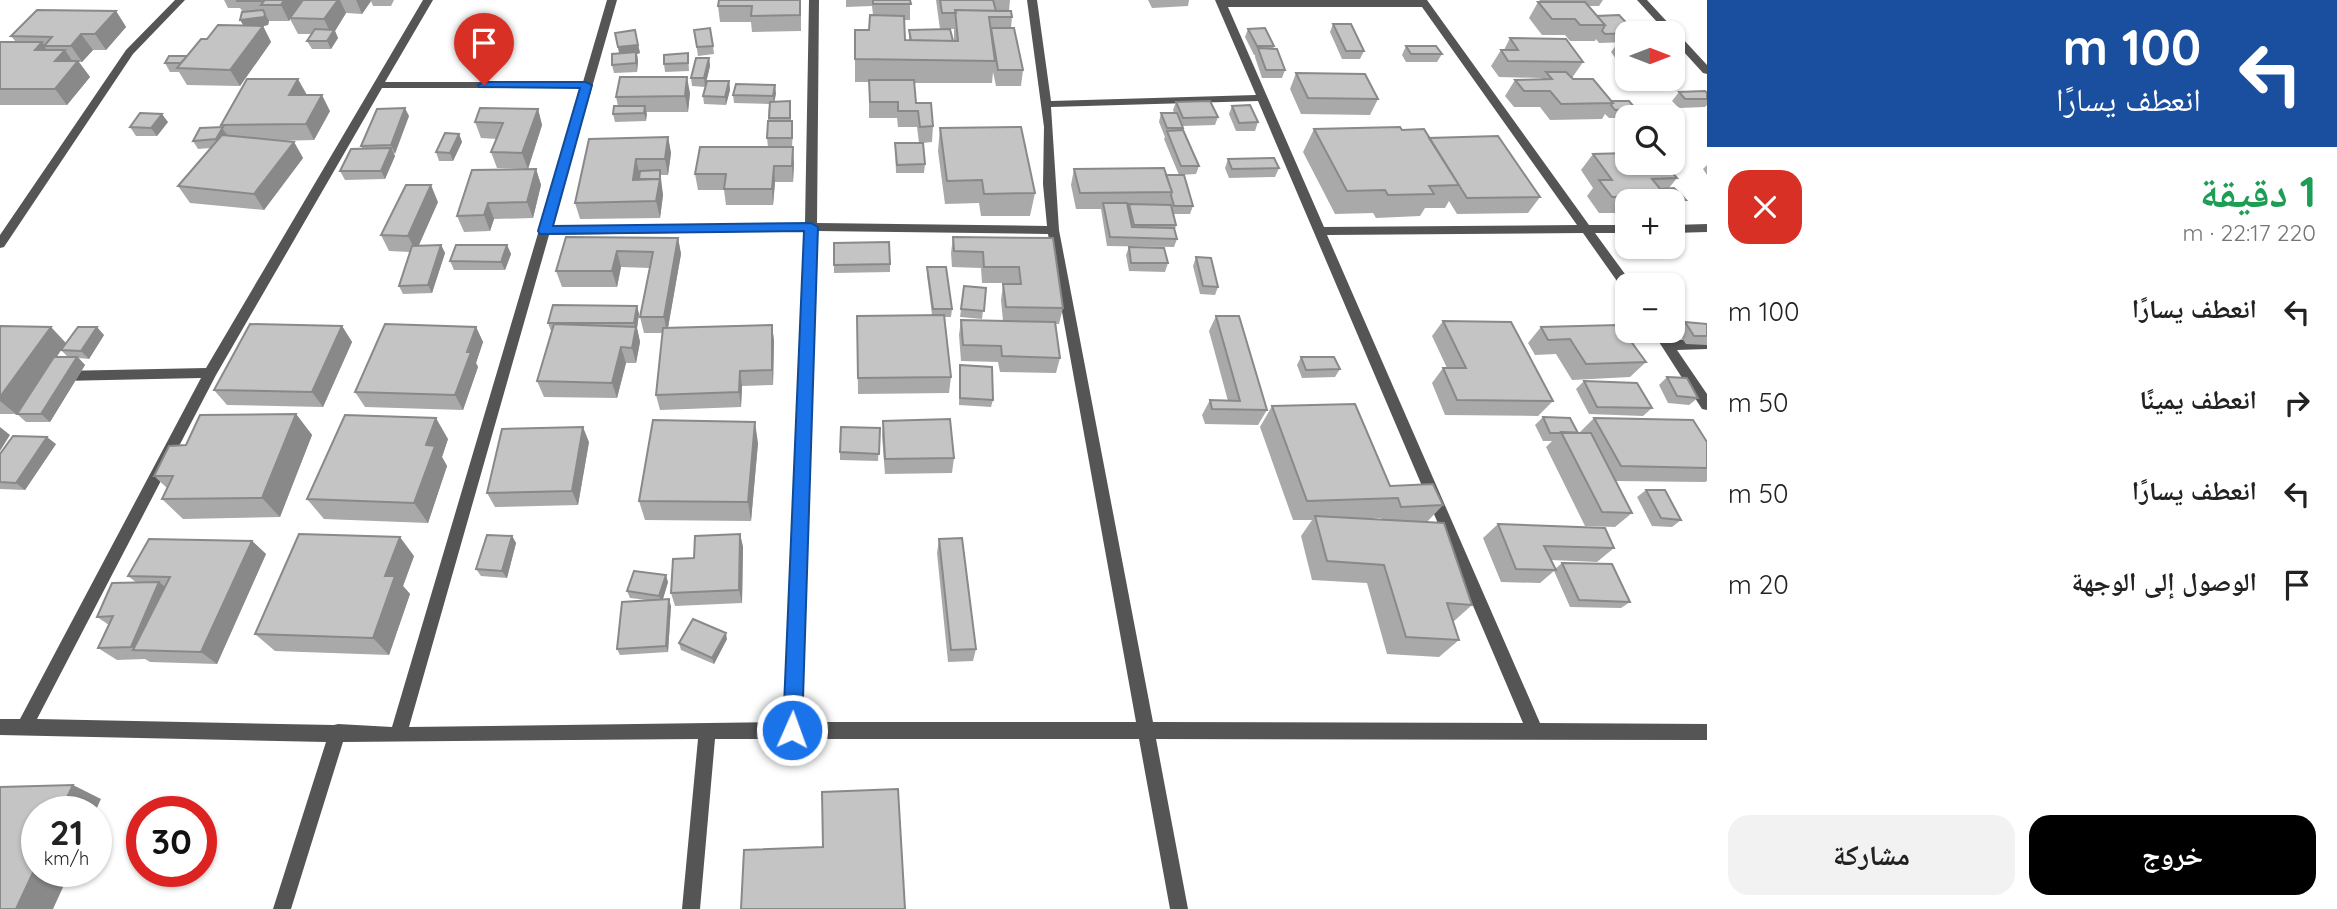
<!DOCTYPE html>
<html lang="ar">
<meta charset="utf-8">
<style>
body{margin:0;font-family:Quicksand,"Noto Naskh Arabic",sans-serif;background:#f2f2f2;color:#222;direction:rtl;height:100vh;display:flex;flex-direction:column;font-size:26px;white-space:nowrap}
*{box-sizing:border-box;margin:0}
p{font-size:23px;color:#767676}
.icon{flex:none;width:38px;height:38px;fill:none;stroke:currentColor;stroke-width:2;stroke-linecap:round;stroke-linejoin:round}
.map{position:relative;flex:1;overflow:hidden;direction:ltr}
.side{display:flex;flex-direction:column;background:#fff;width:630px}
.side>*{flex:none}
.banner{background:#1a4fa0;color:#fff;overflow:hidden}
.needle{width:46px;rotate:90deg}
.fabs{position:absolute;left:1615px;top:21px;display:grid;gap:14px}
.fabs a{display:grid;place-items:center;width:70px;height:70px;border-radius:14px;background:#fff;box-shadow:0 2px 5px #0004;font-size:35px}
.speed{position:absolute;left:21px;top:796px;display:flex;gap:14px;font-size:35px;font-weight:700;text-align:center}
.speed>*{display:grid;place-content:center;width:91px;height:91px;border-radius:50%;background:#fff;box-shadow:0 2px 5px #0004;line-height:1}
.speed small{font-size:18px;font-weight:400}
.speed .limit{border:10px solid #d22;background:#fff;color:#111}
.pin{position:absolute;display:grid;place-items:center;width:60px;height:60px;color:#fff;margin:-72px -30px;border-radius:50% 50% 50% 0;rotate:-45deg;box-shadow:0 0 7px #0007}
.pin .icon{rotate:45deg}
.me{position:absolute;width:77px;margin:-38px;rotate:2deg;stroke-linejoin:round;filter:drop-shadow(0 0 5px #0008)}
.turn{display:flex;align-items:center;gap:24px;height:147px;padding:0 21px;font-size:32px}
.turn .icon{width:91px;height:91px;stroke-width:2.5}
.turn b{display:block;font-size:49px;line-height:60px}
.round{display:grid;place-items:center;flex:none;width:74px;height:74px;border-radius:21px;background:#f2f2f2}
.summary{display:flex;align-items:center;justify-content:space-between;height:119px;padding:0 21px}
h1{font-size:42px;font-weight:700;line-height:52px;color:#1e9e55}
.cta{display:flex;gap:14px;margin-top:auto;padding:14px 21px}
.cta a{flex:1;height:80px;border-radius:21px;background:#000;color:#fff;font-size:28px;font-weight:700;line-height:80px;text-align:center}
.cta a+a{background:#f2f2f2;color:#222}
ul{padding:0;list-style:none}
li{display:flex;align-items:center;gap:21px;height:91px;padding:0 21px}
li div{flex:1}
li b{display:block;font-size:26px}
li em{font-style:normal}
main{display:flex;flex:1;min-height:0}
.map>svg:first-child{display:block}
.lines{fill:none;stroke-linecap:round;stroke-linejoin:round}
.street{fill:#555;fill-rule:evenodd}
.wall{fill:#a9a9a9;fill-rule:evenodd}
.shaded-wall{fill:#898989}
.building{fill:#c4c4c4;stroke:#898989;stroke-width:2}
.route{fill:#1a73e8;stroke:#114b97;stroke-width:2}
</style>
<main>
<section class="side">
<div class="banner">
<div class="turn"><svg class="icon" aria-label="left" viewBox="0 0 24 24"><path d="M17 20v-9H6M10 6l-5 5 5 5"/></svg><div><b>100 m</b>انعطف يسارًا</div></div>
</div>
<div class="summary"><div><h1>1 دقيقة</h1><p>220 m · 22:17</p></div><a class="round" style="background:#d93025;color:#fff"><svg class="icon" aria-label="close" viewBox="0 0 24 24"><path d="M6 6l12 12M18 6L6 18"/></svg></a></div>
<ul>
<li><svg class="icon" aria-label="left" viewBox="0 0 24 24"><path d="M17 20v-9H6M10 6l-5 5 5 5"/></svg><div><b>انعطف يسارًا</b></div><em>100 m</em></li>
<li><svg class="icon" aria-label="right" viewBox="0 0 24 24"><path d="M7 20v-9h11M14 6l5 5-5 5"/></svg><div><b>انعطف يمينًا</b></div><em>50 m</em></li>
<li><svg class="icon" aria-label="left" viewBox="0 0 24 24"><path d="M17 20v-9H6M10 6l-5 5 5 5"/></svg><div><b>انعطف يسارًا</b></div><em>50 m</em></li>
<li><svg class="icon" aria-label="arrive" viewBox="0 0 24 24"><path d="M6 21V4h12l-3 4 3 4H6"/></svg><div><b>الوصول إلى الوجهة</b></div><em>20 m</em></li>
</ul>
<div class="cta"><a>خروج</a><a>مشاركة</a></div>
</section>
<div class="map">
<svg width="1707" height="909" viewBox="0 0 1707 909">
<rect width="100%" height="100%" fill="#fff"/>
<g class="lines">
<path class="street" d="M175 0H185L133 54 4 247 0 248V235L126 50Z
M423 0H433L385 82H583L607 0H617L552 227 805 223 809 0H819L817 223 1047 226 1043 184 1044 127 1027 0H1037L1051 101 1256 95 1215 0H1427L1589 225H1628V233H1595L1633 285H1628V292L1624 291 1583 233 1327 235 1540 723 1707 724V740L1156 739 1188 909H1170L1139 739H715L700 909H682L698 739 343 742 291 909H273L326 742 0 735V719H20L201 378 61 381 54 376 61 371 206 368ZM1228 7H1422L1577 225 1324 227ZM382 88H581L392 727 338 724 334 725 37 719 216 375ZM1258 101 1523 723 1153 722 1059 230 1051 107ZM805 231 784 722 409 727 549 235ZM817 231 1048 234 1136 722H801Z
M1637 0H1647L1707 65V74L1703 73 1673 40V33H1667Z
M1707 224V232L1673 233V225Z
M1652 331H1665L1671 340 1707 339V349L1677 350 1707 394V410L1702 409Z"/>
</g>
<path class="wall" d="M224 0H302L295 11 303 0H394L391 6H373L371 1 362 14 346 13 335 31 338 38 331 49H312L307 41 311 34H298L290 19 289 21H269L268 25 263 26 271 42 240 86 187 85 179 72H170L165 63 187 56 207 39 243 26V12L240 8H228Z
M719 0H801V31L752 32 751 22H720L718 6Z
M846 0H910V20H904L905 40H909V30L940 29 936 0H1010L1009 11 1012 17 1011 28 1023 70 1021 86H996L993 72 992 83H914L916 103 933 126 932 142 923 143 925 164 924 173H896L895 143H919L917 127H898L897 118H869V82H855V59L869 30 873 15 872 6 846 7ZM950 29H954V41H953Z
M1148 0H1189L1188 6 1152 8Z
M1539 0H1603L1599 6H1589L1597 16 1628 33V42L1599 43 1596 39 1595 41H1570L1565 35H1542L1529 18 1538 2H1541Z
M116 11 126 27 106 50H93L82 62H79L90 77 67 105H0V42H16L11 36Z
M1333 24 1364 51 1360 59H1342L1330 32Z
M1248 29 1274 46 1273 49 1285 70 1282 78H1262L1255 57V55H1254L1245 37Z
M635 30 640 53 637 54 638 61 637 72 614 73 612 65 619 53 615 33Z
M694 30 713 46 714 54 698 56Z
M1510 38 1583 62 1572 78 1612 101 1636 109 1630 117 1628 118H1609L1605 114 1602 119 1550 120 1540 107H1514L1505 96 1515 80 1542 79V78L1499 77 1491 66 1501 50H1504Z
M1617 44H1628V73H1626L1611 52Z
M1406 46 1442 54 1437 62H1406L1402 55Z
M688 53 689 71 665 72 664 64Z
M709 58 710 66 705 87 692 86 691 78Z
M1296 73 1378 99 1370 115 1301 114 1290 89Z
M729 81 730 90 726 105 704 104 703 96Z
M1679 92 1707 93V105L1705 107 1679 108 1672 101Z
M690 93 688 112H646V121L615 122 613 114 618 106 616 97Z
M776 93 774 102 791 110V121H792L793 129 792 147H768L767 138 769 104 734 103 733 95Z
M307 95 330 111 314 140 277 141 294 142 303 158 264 210 190 203 178 186 211 148 198 149 193 141 222 127 221 125Z
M1176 102 1218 117 1215 125 1183 126V130L1199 166 1196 174 1179 175 1164 139 1165 137 1159 122 1161 113H1174L1173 110Z
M1232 106 1258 122 1255 131H1236L1229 114Z
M538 109 542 125 528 169 497 168 491 152 497 139 481 138 475 122Z
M409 116 394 154 395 156 385 179 345 180 340 171 362 148 361 146Z
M168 122 157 136H136L130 127Z
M940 128 1035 193 1030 216H981L979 203 945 204 938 151Z
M1314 129 1402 130 1429 138 1540 197 1528 213 1457 214 1449 201 1445 208H1425L1420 216 1376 218 1373 213 1335 214 1303 152Z
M459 134 462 142 453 161H439L436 152Z
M668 137 671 153 668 175H661V186L663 195 660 218 580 219 575 203Z
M1593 154 1677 178 1669 188 1686 200 1678 208 1673 209V201H1628V213H1599L1587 196 1593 188 1581 170Z
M1228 159 1279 168 1275 177 1229 178 1225 168Z
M794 163 793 182H775L773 205H726L724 190H698L695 174Z
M1707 165V175L1703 169Z
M536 169 541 185 533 218 494 219 490 231 464 232 457 216Z
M1074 169 1166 175 1193 206 1190 214H1173L1176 225 1175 230 1177 239 1174 247 1107 246 1101 209H1076L1071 185Z
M438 202 418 246 441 245 445 253 432 293 403 294 399 286 410 252 389 251 381 235Z
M566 237 678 238 681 254 668 328 772 325 774 341 773 385 742 386 741 407 660 410 656 395 663 333H644L640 317 650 268 621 267 617 287H562L556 271Z
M953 237 1053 238 1063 308 1059 324H1056L1060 358 1056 373 1000 372 998 362 961 361 959 335 961 320 1003 321 1001 300 1003 284H1016V283H982L981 268 952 267 951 253Z
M834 243 890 264V272L834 273Z
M507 245 511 254 505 270H454L450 261Z
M1129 247 1168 263 1165 272 1129 271 1126 255Z
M1196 257 1218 287 1215 295 1200 294 1193 266Z
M927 267 952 309 951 317H945L951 377 949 393 858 394 857 316 932 315 927 275Z
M964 286 986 288 982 319 960 317Z
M637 306 639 314 637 328 640 342 636 363H626L617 398 544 397 537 381 552 331H551L548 323Z
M1216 316 1267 410 1258 425 1205 424 1202 415 1210 400 1228 401 1209 331Z
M1443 321 1553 401 1538 416 1445 415 1432 383 1443 368H1447L1432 336Z
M1685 322 1707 324V345L1686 344 1677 331Z
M0 326 66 343 104 335 89 359 79 358 85 365 50 422H26L17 414 29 396 16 414H0ZM61 350 68 357H57Z
M342 326 352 342 323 407 227 405 214 390Z
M476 327 483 342 476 363 478 367 463 410 365 407 355 392Z
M1541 327 1646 362 1630 377 1572 380 1556 354 1535 355 1528 343Z
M1301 357 1340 369 1335 377 1302 378 1297 365Z
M960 365 993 400 991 407 959 405Z
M1667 377 1698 398 1689 405 1668 403 1659 385Z
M1584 381 1652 408 1643 416 1589 414 1576 389Z
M1272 406 1390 486 1443 505 1427 522 1472 605 1453 622 1459 640 1439 657 1387 654 1367 583 1312 580 1301 536 1312 520H1293L1260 427ZM1381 518 1382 520 1357 519Z
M296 414 312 435 280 517 183 519 162 499 167 488 154 476 186 445Z
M1543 417 1578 433H1579L1594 418 1707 442V481L1705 482 1616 481 1632 513 1615 527 1585 526 1546 447 1552 441H1543L1535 425Z
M883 421 954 458 952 473 885 474 882 436Z
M880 428 878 461 840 460V452Z
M448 439 442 457 447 466 428 523 324 519 307 499Z
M589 442 578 505 495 507 487 493Z
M758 443 751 521 645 520 639 501Z
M56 444 25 490 0 489V454Z
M1646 490 1681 520 1672 527 1652 526 1637 497Z
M1498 524 1614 548 1597 562 1551 560 1555 569 1562 563 1630 602 1621 608 1570 607 1554 571 1540 583 1501 582 1483 538Z
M740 534 743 547 742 603 675 606 671 593Z
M512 536 516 543 507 578 481 576 476 569Z
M939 539 976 649 973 661 948 662 937 553Z
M252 541 266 554 217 664 150 662 145 659 117 660 98 648 109 625 97 617 137 583 128 576Z
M414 556 403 586 410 594 389 655 275 651 255 634Z
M668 582 663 599 671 606 668 652 620 655 617 649 647 600 630 598 627 591Z
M727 639 714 664 681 650 679 643Z"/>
<path class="shaded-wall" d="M284 0H302L289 21 281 5Z
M338 0H340L346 13 335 31 338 38 331 49 327 41 331 34 324 19Z
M356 0H370L371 1 362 14Z
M116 11 126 27 106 50 95 34Z
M265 14 269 21 268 25 263 26 271 42 240 86 230 70 245 28 240 20Z
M81 34 93 50 82 62 71 46Z
M42 42 45 46H44L53 59 35 50Z
M638 45 640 53 637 54 638 61 637 72 636 63 620 56 618 47Z
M65 50 75 65 78 61 90 77 67 105 55 89V61Z
M709 58 710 66 705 87 704 78Z
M687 77 690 93 688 112 685 96Z
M298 79 307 95H289Z
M729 81 730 90 726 105 725 97Z
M775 85 776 93 774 105 773 96Z
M322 95 330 111 314 140 306 124Z
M645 106 647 114 646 121 644 113Z
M405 108 409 116 395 154 391 145Z
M538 109 542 125 528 169 522 153Z
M162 114 168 122 157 136 151 128Z
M222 128 228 136 221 148 216 139Z
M459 134 462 142 453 161 450 153Z
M668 137 671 153 668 175 665 159Z
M294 142 303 158 264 210 254 194Z
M793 147 794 163 793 182 792 166Z
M391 148 395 156 385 179 381 171Z
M636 159 640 176 637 196 633 180Z
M774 166 775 182 773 205 772 189Z
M536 169 541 185 533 218 527 202Z
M660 170 663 195 660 218 656 201Z
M431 185 438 202 416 252 408 236Z
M488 203 494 219 490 231 484 215Z
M678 238 681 254 667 333 664 317Z
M441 245 445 253 432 293 428 285Z
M507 245 511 254 505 270 501 262Z
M617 251 621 267 617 287 612 271Z
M637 306 639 314 637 328 640 342 636 363 632 348 635 330 634 323Z
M772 325 774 341 773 385 772 370Z
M342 326 352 342 323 407 312 392Z
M51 327 66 343 16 414 0 401V397Z
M97 327 104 335 89 359 81 351Z
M476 327 483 342 476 363 478 367 463 410 455 395Z
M621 347 626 363 617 398 612 383Z
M77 357 85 365 50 422 41 414Z
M740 371 742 386 741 407 739 392Z
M296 414 312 435 280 517 262 498Z
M436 418 448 439 442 457 447 466 428 523 414 503 426 445Z
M755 422 758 443 751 521 748 502Z
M0 427 10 435 0 451Z
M583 427 589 442 578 505 572 491Z
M47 437 56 444 25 490 16 483Z
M740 534 743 547 742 603 739 590Z
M512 536 516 543 507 578 502 571Z
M400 537 414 556 403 586 410 594 389 655 373 638 385 576Z
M252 541 266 554 217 664 201 652Z
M666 575 668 582 662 602 659 596Z
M159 582 175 595 136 650 131 647Z
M669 599 671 606 668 652 666 646Z
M726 633 727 639 714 664 712 658Z
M73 785 101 799 95 812H60Z
M37 864V872H70L53 909H16Z"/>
<path class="building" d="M237 0H284L281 5H261L264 1H237Z
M303 0H338L324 19 290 18Z
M719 0H800V15L751 16 752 6H718Z
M873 0H910L911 4H873Z
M940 0H993L996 11 955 10 956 13H942Z
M1538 2H1585L1605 25H1580L1575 19H1552Z
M37 10 116 11 95 34H81L71 46H44L52 37 11 36Z
M263 10 265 14 264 17 240 20 242 12Z
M955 10 1011 11 1012 17H989L995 61 855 59V30H869L870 15 904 16 905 40 958 41Z
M1619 15 1636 33 1605 34 1602 31 1605 25 1597 16Z
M1333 24H1351L1364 51H1346Z
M218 25 263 26 230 70 177 68 201 39H207Z
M710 28 713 46 697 47 694 30Z
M991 28H1014L1023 70H998Z
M1265 28 1274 46H1257L1248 29Z
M315 29 334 30 327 41H307Z
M950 29 953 41 911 40 909 30Z
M635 30 638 45 618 47 615 33Z
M1510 38 1566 39 1583 62 1508 61 1501 50H1518Z
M0 42H42L35 50H65L55 61H78L55 89H0Z
M1617 44H1628V58Z
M1406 46H1436L1442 54H1411Z
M1258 48 1277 49 1285 70H1266Z
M636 52V63L612 65V54Z
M688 53V63L664 64V55Z
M169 56H187L181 63H165Z
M696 58H709L704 78H691Z
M1546 72H1566L1573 79H1593L1613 103 1561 104 1550 91H1524L1515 80 1552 79Z
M1296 73 1365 74 1378 99 1308 98Z
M620 77H687L685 96 616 97Z
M247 79H298L289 95H322L306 124 221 125Z
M869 80H914L916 103H931L933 126 920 127 918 111H898V102H870Z
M707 81H729L725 97 703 96Z
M736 84 775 85 773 96 733 95Z
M1705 91 1707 93V99H1685L1679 92Z
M790 101V118H769L770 102Z
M1210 101 1218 117 1183 118 1176 102Z
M1612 101H1629L1636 109 1615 110 1611 105 1613 103Z
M1250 105 1258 122 1239 123 1232 106Z
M614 106H645L644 113 613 114Z
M405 108 391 145 361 146 377 109Z
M480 108 538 109 522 153 491 152 503 123 475 122Z
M140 113 162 114 151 128 130 127Z
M1161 113H1177L1183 128H1167Z
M768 121H792V138H767Z
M223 127 216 139 193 141 200 128Z
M1021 127 1035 193 984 194 982 180 947 181 940 128Z
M1400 127 1402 130 1424 129 1459 185 1429 186 1434 194 1388 195 1385 190 1347 191 1314 129Z
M1183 130 1199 166H1181L1167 131Z
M445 133 459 134 450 153 436 152Z
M222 135 294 142 254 194 178 186Z
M1498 136 1540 197 1467 198 1429 138Z
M668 137 665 159H636L633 180 660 179 656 201 575 203 589 139Z
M895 143H923L925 164 897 165Z
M700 147H793L792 166H774L772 189H724L726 174H695Z
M391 148 381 171H340L351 149Z
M1628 153V163H1664L1677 178 1652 179 1666 196 1612 197 1599 180H1612L1593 154Z
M1274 158 1279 168 1232 169 1228 159Z
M1164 168 1172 192 1080 193 1074 169Z
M536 169 527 202 488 203 484 215 457 216 472 170Z
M660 170V179H639L640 171Z
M1166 175H1184L1193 206H1174L1171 195 1172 192Z
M406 185H431L408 236 381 235Z
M1674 188 1686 200 1662 201 1666 196 1660 189Z
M1103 203H1127L1132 227 1174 228 1177 239 1110 237Z
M1129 204 1171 205 1176 225H1134Z
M566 237 678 238 664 317H640L653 252 617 251 612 271H556Z
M953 237 1053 238 1063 308 1006 307 1003 284H1021L1019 267H984L983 252 954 251Z
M889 242 890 264 834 265V243Z
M441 245 428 285 399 286 412 246Z
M456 245H507L501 262 450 261Z
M1129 247 1164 248 1168 263H1131Z
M1196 257 1211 258 1218 287 1203 286Z
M927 267H946L952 309H933Z
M964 286 986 288 984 311 961 309Z
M553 305 637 306 634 323H548Z
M944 315 951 377 858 378 857 316Z
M1216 316H1239L1267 410 1212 409 1210 400 1240 401Z
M961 320 1055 322 1060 358 1002 356 1001 346 963 345Z
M1443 321 1511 322 1553 401 1457 400 1443 368H1466Z
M1685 322 1707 324V336H1694Z
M250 324 342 326 312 392 214 390Z
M385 324 476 327 467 352H471L455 395 355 392Z
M554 324 636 327 632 348 621 347 612 383 537 381Z
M772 325V370L740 371 739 392 656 395 663 328Z
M1619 325 1646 362 1586 364 1570 339 1548 340 1541 327Z
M0 326 51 327 0 397Z
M78 327H97L81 351 61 350Z
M54 357H77L41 414H17Z
M1301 357H1334L1340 369 1306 370Z
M960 365 992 367 993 400 960 398Z
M1667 377 1687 378 1698 398 1677 396Z
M1584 381 1637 383 1652 408 1597 407Z
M1355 404 1390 486 1433 484 1443 505 1401 507 1398 498 1307 501 1272 406Z
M296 414 262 498 162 499 173 476H154L169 446 186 445 200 415Z
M345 415 436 418 426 445 435 446 414 503 307 499Z
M1543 417 1570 418 1578 433H1550Z
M1594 418 1693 420 1707 442V468L1621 466Z
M950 419 954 458 885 459 883 421Z
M653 420 755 422 748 502 639 501Z
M583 427 572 491 487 493 502 429Z
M841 427 880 428 879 454 840 452Z
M1561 432 1591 433 1632 513 1602 512Z
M13 436 47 437 16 483 0 482V454Z
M1646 490H1665L1681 520 1661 518Z
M1315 516 1444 523 1472 605 1447 603 1459 640 1406 637 1384 565 1327 561Z
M1498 524 1605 528 1614 548 1544 546 1556 570 1516 569Z
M299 534 400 537 385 576H395L373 638 255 634Z
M740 534 739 590 671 593 673 559 694 558 695 536Z
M487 535 512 536 502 571 476 569Z
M962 538 976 649 951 650 939 539Z
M149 539 252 541 201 652 133 650 170 577 128 576Z
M1562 563 1612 564 1630 602 1579 600Z
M634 571 666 575 659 596 627 591Z
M159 582 131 647 98 648 113 616 97 617 112 583Z
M669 599 666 646 617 649 622 602Z
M693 619 726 633 712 658 679 643Z
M73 785 60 812H37V864L16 909H0V787Z
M898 789 905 909H741L744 850 823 847 822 792Z"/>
<path class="route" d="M484 82H586L592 85 553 226 811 223 818 227 802 730 799 737 792 739 786 737 783 730 804 231 540 234 538 231 580 88 479 87 478 85Z"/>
</svg>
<div class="fabs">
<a><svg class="needle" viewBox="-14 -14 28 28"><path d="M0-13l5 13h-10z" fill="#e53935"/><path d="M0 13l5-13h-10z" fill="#767676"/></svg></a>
<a><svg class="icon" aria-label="search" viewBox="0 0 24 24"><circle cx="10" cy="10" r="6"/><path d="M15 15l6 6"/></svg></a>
<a>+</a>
<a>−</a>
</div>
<div class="speed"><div>21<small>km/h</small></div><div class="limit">30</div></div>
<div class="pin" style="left:484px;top:85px;background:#d93025"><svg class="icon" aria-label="arrive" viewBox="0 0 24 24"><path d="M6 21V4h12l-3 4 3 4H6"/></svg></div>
<svg class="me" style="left:792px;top:730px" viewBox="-20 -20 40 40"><circle r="17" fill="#1a73e8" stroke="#fff" stroke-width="3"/><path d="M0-11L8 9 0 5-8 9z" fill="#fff"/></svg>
</div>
</main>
